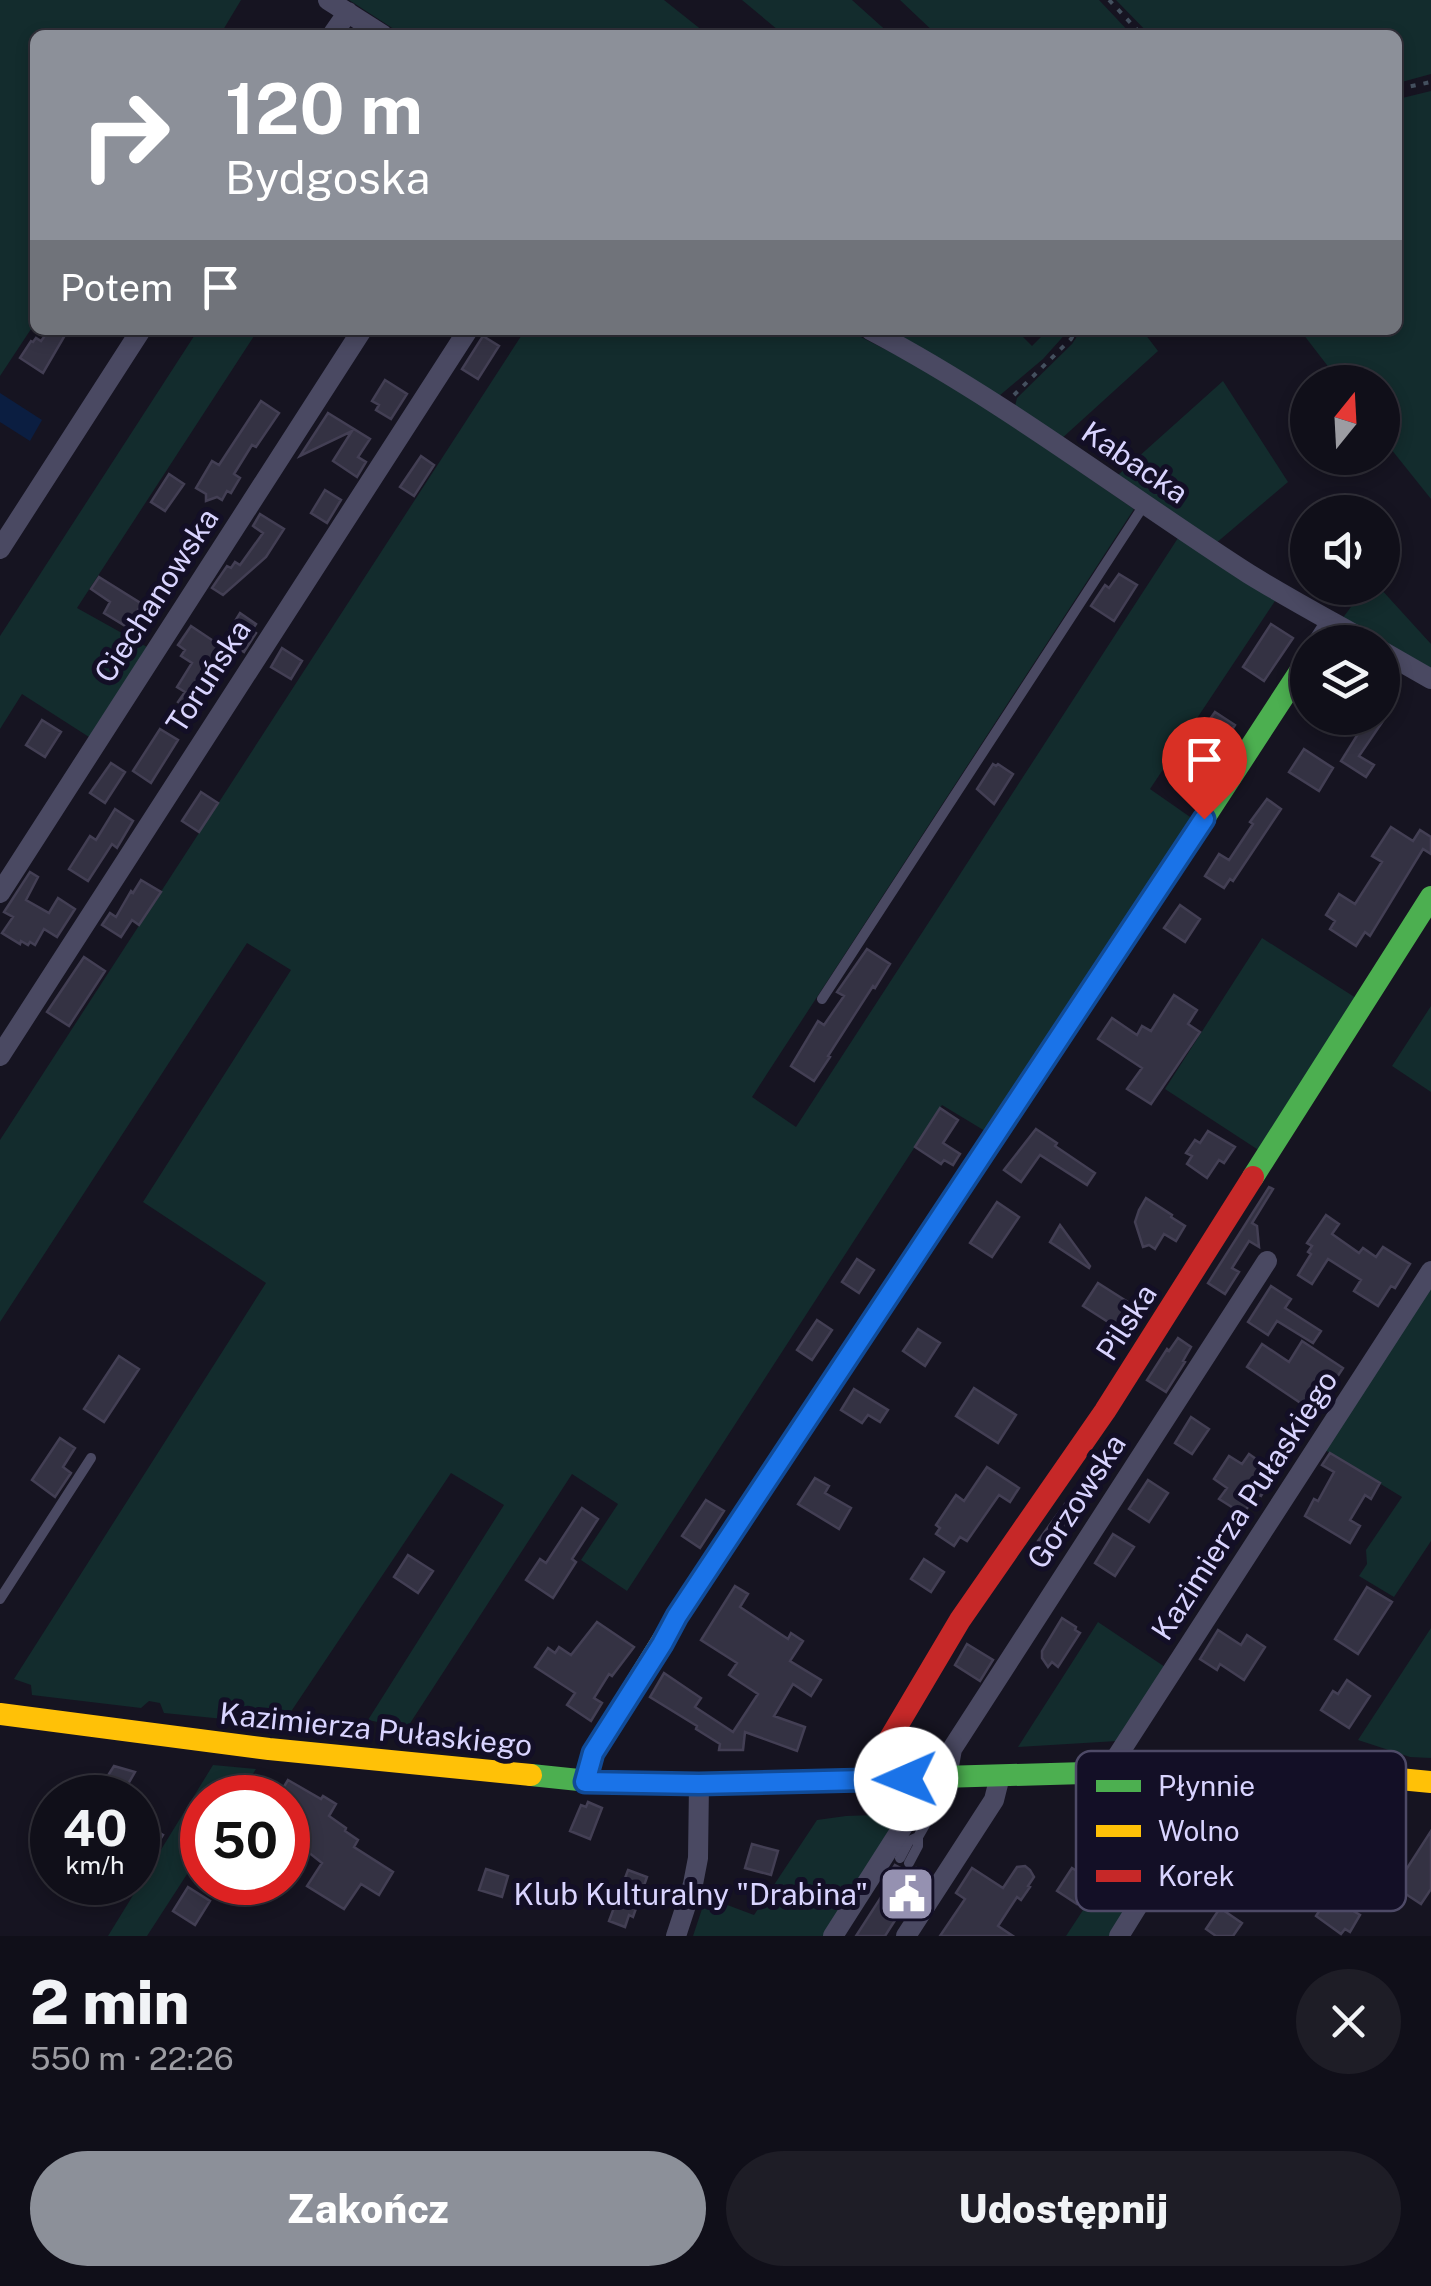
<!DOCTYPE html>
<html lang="pl">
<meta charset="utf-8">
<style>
body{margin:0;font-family:"Public Sans",sans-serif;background:#1e1d26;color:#f1f3f6;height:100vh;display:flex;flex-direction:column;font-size:38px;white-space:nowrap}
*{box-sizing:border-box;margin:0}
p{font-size:32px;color:#9c9ca2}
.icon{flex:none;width:55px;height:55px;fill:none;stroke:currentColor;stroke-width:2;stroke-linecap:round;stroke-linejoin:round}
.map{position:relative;height:1936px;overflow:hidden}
.details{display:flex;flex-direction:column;background:#100f19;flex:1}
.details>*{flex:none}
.hud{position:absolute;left:30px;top:30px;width:1372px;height:305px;border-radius:15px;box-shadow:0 5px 15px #0003,0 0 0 2px #302f38;background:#8c9099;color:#fff;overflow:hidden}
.needle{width:65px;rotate:18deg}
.fabs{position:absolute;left:1290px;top:365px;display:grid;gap:20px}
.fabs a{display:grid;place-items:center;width:110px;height:110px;border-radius:50%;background:#100f19;box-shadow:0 5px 15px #0003,0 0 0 2px #302f38;font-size:50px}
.speed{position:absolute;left:30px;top:1775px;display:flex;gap:20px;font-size:50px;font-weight:700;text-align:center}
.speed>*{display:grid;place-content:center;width:130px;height:130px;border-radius:50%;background:#100f19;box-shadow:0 5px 15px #0003,0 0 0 2px #302f38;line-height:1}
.speed small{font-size:25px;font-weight:400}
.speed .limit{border:15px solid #d22;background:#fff;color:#111}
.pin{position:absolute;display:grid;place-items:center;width:85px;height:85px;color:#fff;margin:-102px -42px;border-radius:50% 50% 50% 0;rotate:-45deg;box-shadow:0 0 10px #0007}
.pin .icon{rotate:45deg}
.me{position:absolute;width:110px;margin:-55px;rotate:269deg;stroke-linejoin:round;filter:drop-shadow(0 0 8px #0008)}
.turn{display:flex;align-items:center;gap:35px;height:210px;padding:0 30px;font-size:45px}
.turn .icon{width:130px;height:130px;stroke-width:2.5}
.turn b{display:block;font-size:70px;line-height:85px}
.then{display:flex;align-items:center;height:95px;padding:0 30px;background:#0003;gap:20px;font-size:38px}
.round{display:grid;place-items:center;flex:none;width:105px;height:105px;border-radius:52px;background:#1e1d26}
.headline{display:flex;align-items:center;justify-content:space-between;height:170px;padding:0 30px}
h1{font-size:60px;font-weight:800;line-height:75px}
.primary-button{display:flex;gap:20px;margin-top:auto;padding:20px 30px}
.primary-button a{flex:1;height:115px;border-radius:60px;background:#8c9099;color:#fff;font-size:40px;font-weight:800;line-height:115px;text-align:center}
.primary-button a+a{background:#1e1d26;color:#f1f3f6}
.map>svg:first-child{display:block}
.green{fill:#132c2d}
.water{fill:#0b1e41}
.building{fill:#343243;stroke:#433f54;stroke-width:2.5}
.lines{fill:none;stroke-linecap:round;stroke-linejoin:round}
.path{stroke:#44505f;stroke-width:4;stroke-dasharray:5 8;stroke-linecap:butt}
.lane{stroke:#4a4962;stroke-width:10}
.street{stroke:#4a4962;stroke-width:20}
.fast{stroke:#4caf50;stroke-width:22}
.slow{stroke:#ffc107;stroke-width:22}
.jam{stroke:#c62828;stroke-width:22}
.route-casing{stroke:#114b97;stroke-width:25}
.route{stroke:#1a73e8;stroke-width:18}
.labels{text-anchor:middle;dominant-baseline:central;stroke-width:10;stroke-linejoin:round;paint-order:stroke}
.street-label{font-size:30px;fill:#d9d4ff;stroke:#130f26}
.poi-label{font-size:30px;fill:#d9d4ff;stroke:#130f26;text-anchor:end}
.key{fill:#130f26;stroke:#4e4a67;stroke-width:2.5}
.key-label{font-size:28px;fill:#d9d4ff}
</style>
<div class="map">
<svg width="1431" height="1936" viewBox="0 0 1431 1936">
<rect width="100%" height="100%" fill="#161421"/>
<path class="green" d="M0 0H241L220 35H35V323L0 376Z
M349 0H664L708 35H403Z
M742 0H852L891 35H784Z
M900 0H1099L1132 35H937Z
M1116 0H1431V74L1398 83V35H1150Z
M1431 91V499L1383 439 1382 382H1340L1300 330H1398V99Z
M198 330H258L77 608 147 647 89 737 22 694 0 729V636Z
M525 330H847L926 370 1015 427 1134 509 752 1097 796 1127 1178 538 1275 601 1150 789 1193 819 990 1134 942 1105 627 1591 581 1560 618 1504 572 1474 407 1728 368 1720 504 1505 451 1473 282 1725 164 1713 160 1703 149 1701 141 1708 32 1695 31 1685 14 1679 266 1283 143 1202 291 970 247 943 0 1322V1140Z
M882 330H1016L1032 346 1048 330H1069L1043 359 999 396Z
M1081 330H1142L1158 351 1060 440 1014 410 1017 398 1072 344Z
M1223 381 1288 482 1215 544 1117 476Z
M1365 588H1380L1431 644V670L1342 619Z
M1262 938 1356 998 1263 1153 1165 1089Z
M1431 1006V1092L1392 1066Z
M1431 1286V1541L1394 1597 1359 1576 1367 1564 1366 1550 1402 1497 1325 1450Z
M1098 1622 1165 1667 1117 1741 1018 1747Z
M1431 1628V1758L1410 1757 1358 1740Z
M213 1765 256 1769 238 1797 202 1798V1851L147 1936H108Z
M1179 1789 1205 1792 1112 1936H1066L1162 1790Z
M903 1814 825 1936H693L706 1897 754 1915 817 1820 846 1816Z"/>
<path class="water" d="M0 393 42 420 30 441 0 422Z"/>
<path class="building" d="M49 330H68L43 373 20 358 31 341 33 342 36 338 41 341Z
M483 336 499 346 478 379 462 369Z
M385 380 407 394 391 419 376 410 379 405 372 401Z
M261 401 279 413 256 447 252 445 234 474 240 478 231 493 227 491 222 500 217 497 206 501V494L196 488 212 461 219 465Z
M328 413 370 439 358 457 366 462 357 477 333 461 352 431 300 456Z
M421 456 434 465 414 496 400 487Z
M169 474 184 484 165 511 151 502Z
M325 490 341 500 327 523 311 513Z
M260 514 284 529 266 557 223 595 212 588 227 566 231 568 235 562 240 565 263 533 253 526Z
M1119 574 1137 585 1114 621 1091 606 1105 585 1109 588Z
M99 577 142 604 127 627 104 613 110 602 91 589Z
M240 613 256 624 252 630 256 633 244 652 224 639Z
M1271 624 1293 638 1264 681 1243 667Z
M191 626 230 652 191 712 178 702 185 692 177 687 192 663 181 656 185 650 178 645Z
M282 648 302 661 291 679 271 667Z
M1215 712 1235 725 1206 770 1190 759 1194 753 1189 749Z
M1368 718H1385L1359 756 1374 765 1366 777 1341 761Z
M42 720 61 732 45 757 26 745Z
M160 729 178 740 151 783 133 771Z
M1304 749 1333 768 1319 791 1289 772Z
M111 763 125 772 105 803 90 793Z
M993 764 996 766 998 764 1013 774 994 804 977 789Z
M201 792 218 803 199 832 182 821Z
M1267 799 1281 809 1233 881 1230 879 1224 888 1205 876 1219 854 1229 860 1253 824 1250 822Z
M115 809 133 821 117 848 112 844 88 881 69 869 90 836 96 840Z
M1391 827 1413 841 1420 830 1431 837V854L1423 849 1370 936 1365 932 1356 946 1330 929 1335 921 1326 915 1339 894 1355 904 1382 862 1372 856Z
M30 872 38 877 26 900 49 913 58 898 75 909 57 937 44 929 35 945 30 942 28 945 21 941 20 944 2 933 13 917 4 912Z
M141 880 161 892 139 925 132 920 121 937 102 925 110 913 116 917 131 891 133 893Z
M1180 905 1200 919 1185 942 1164 928Z
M867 949 890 964 875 988 873 986 828 1056 830 1057 814 1081 791 1066 818 1021 824 1025 844 996 837 992Z
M84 957 105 971 69 1026 47 1012Z
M1174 995 1197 1010 1188 1024 1200 1032 1151 1104 1127 1089 1142 1068 1098 1039 1112 1018 1137 1035 1142 1026 1151 1031Z
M940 1108 958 1120 943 1143 960 1154 953 1165 944 1160 941 1164 915 1147Z
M1036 1129 1057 1143 1055 1146 1095 1173 1087 1185 1040 1155 1021 1182 1004 1170Z
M1208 1131 1235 1147 1224 1163 1219 1160 1207 1178 1187 1164 1192 1156 1186 1153 1195 1140 1200 1143Z
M1269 1187 1273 1189 1252 1223 1257 1226 1259 1247 1249 1241 1232 1268 1239 1272 1225 1294 1208 1283Z
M1146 1198 1172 1215 1171 1217 1185 1226 1176 1241 1164 1234 1155 1249 1149 1245 1143 1247 1135 1222 1139 1210Z
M997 1202 1019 1217 992 1257 970 1243Z
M1326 1215 1339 1224 1332 1234 1359 1253 1363 1248 1376 1257 1383 1247 1410 1264 1395 1288 1391 1286 1378 1306 1354 1291 1361 1280 1328 1259 1312 1284 1298 1275 1311 1254 1308 1252 1312 1246 1307 1243Z
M1060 1225 1090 1266 1089 1268 1050 1242Z
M857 1259 874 1270 859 1293 842 1282Z
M1098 1283 1139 1309 1133 1317 1140 1321 1130 1336 1083 1306Z
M1271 1286 1291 1299 1285 1308 1321 1331 1313 1343 1277 1321 1268 1335 1248 1322Z
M817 1320 832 1330 812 1360 797 1350Z
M918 1329 940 1343 925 1366 903 1351Z
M1178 1338 1191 1347 1183 1361 1185 1362 1166 1392 1147 1380 1167 1349 1169 1351Z
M1302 1341 1343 1368 1328 1391 1324 1389 1311 1410 1247 1367 1262 1344 1289 1362Z
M119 1356 139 1369 104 1422 84 1409Z
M974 1388 1016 1415 998 1443 956 1416Z
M854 1389 888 1410 880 1422 868 1415 862 1423 841 1410Z
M1191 1417 1209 1429 1192 1454 1175 1443Z
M60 1438 75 1448 63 1467 71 1473 55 1497 32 1480Z
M1330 1453 1380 1483 1371 1499 1365 1495 1350 1520 1360 1526 1350 1543 1305 1516 1314 1499 1318 1501 1334 1472 1322 1465Z
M1249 1454 1276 1473 1261 1496 1257 1494 1243 1514 1219 1499 1227 1488 1214 1479 1229 1456 1242 1464Z
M987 1467 1019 1488 1010 1502 999 1495 967 1541 960 1537 954 1546 936 1534 940 1528 936 1525 956 1495 964 1501Z
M815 1478 829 1486 825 1493 851 1508 839 1529 798 1504Z
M1148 1480 1168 1493 1149 1522 1129 1509Z
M1073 1493 1088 1503 1054 1553 1038 1541Z
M706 1500 724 1511 700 1548 682 1536Z
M582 1508 598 1519 572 1559 576 1562 553 1598 526 1580 540 1559 546 1563Z
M1113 1534 1134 1547 1115 1576 1095 1563Z
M408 1555 433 1571 418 1593 394 1577Z
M924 1559 944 1572 931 1592 911 1579Z
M735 1586 748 1594 740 1607 788 1639 791 1633 803 1641 790 1661 821 1680 811 1696 793 1684 774 1716 805 1727 797 1751 745 1732 743 1750H719L720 1744 696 1729 697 1726 650 1697 664 1673 701 1698 695 1707 733 1732 758 1694 729 1675 737 1663 701 1640Z
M1367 1587 1392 1602 1358 1654 1335 1639Z
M1062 1618 1076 1627 1075 1630 1080 1633 1058 1667 1052 1662 1048 1667 1042 1658V1651Z
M597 1622 634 1647 612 1676 609 1674 594 1698 602 1703 591 1721 567 1705 575 1693 535 1667 548 1648 555 1653 559 1647 571 1655Z
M1218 1630 1241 1645 1247 1635 1265 1647 1244 1680 1220 1664 1217 1670 1200 1659Z
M967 1644 993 1660 980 1681 955 1665Z
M1347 1680 1370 1696 1349 1728 1321 1710 1333 1691 1338 1694Z
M114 1766 135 1772 120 1798H101L107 1788 102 1785Z
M288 1780 321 1799 323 1796 336 1804 329 1816 346 1828 345 1831 358 1840 354 1847 393 1872 379 1895 361 1884 344 1909 307 1886 322 1863 288 1836V1798H277Z
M588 1802 602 1808 590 1839 570 1831 581 1805 586 1807Z
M148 1826 163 1835 138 1875V1842Z
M1431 1831V1889L1421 1904 1395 1887Z
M752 1844 778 1851 771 1875 745 1868Z
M895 1865 908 1872 916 1868 929 1875 911 1903 908 1900 885 1936H856L887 1888 882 1885Z
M1025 1866 1030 1870 1034 1877 1028 1886 1030 1887 1021 1900 1017 1897 998 1926 1013 1936H940L965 1899 956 1893 972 1868 1003 1888 1017 1867Z
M1072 1868 1093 1881 1077 1904 1057 1891Z
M486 1869 508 1876 502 1897 479 1890Z
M628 1870 647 1877 633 1917 629 1915 625 1927 609 1921Z
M188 1887 210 1901 195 1925 173 1911Z
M1335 1900 1360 1915 1350 1932 1345 1929 1341 1934 1316 1916 1325 1902 1331 1906Z
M1220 1908 1242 1923 1233 1936H1216L1206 1929Z"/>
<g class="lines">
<path class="path" d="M1109 0 1142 35
M1398 89 1431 82
M1014 395 1071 339 1076 330"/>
<path class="lane" d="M822 999 1144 505
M0 1599 91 1458
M918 1837 941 1797 946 1780
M900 1858 909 1841 918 1837V1846L909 1863"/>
<path class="street" d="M328 0 383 35
M332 35 348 12
M870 330C1003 400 1123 493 1249 574 1288 598 1329 620 1368 642
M0 549 141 330
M1318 642 1331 622
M1382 651 1431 679
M0 893 362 330
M0 1056 468 330
M1107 1772 1431 1271
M947 1777 952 1749 1267 1261
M676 1936 693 1884 698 1858 699 1784
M833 1936 921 1798 925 1778
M906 1936 994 1800 1000 1776
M1119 1936 1223 1769"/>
<path class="fast" d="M1139 918 1308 659
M1253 1177 1431 897
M531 1775 598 1782 699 1784 1223 1769 1286 1772"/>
<path class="slow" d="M0 1714 269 1749 531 1775
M1286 1772 1348 1774 1431 1782
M585 1781 593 1753 680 1612 790 1445"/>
<path class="jam" d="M790 1445 1139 918
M875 1779 877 1760 960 1620 1105 1411 1253 1177"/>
</g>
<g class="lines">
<g class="route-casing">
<path id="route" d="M906 1779 699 1784 585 1782 593 1753 662 1644 677 1616 1204 819"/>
</g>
<use href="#route" class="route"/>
</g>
<defs>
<g id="civic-square" transform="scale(2.875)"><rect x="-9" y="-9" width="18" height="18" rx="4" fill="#9591b1" stroke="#130f26"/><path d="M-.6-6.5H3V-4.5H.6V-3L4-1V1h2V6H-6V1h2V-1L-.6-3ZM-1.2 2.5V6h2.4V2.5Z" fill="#fff"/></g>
</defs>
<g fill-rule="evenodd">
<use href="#civic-square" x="907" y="1894"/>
</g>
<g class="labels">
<g class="street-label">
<text transform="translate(1135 462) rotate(34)">Kabacka</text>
<text transform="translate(156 595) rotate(-57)">Ciechanowska</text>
<text transform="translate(208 676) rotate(-57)">Toruńska</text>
<text transform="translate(1126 1322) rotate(-57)">Pilska</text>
<text transform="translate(1076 1501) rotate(-57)">Gorzowska</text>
<text transform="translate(1244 1505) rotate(-57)">Kazimierza Pułaskiego</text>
<text transform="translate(376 1729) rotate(6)">Kazimierza Pułaskiego</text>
</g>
<g class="poi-label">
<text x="868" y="1894">Klub Kulturalny "Drabina"</text>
</g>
</g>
<rect x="1076" y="1751" width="330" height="160" rx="15" class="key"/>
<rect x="1096" y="1780" width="45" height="12" fill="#4caf50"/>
<rect x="1096" y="1825" width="45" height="12" fill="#ffc107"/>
<rect x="1096" y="1870" width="45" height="12" fill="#c62828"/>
<g class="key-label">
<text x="1158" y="1796">Płynnie</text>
<text x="1158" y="1841">Wolno</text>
<text x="1158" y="1886">Korek</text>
</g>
</svg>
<div class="fabs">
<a><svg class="needle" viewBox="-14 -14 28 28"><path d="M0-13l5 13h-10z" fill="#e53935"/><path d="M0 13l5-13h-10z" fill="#9c9ca2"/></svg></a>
<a><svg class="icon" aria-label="sound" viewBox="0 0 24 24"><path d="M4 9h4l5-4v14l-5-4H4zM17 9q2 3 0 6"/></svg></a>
<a><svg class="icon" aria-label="layers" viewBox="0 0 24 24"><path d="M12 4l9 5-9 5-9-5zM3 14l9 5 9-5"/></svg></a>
</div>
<div class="speed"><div>40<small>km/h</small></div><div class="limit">50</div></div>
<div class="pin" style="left:1204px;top:819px;background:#d93025"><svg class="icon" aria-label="arrive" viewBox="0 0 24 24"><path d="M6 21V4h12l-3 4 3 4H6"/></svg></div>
<svg class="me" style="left:906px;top:1779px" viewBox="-20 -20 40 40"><circle r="19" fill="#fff"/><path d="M0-13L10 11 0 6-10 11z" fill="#1a73e8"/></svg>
<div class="hud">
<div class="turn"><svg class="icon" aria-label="right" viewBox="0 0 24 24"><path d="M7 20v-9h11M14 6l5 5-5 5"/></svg><div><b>120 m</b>Bydgoska</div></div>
<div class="then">Potem<svg class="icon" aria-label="arrive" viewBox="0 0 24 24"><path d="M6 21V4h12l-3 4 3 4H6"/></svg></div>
</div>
</div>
<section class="details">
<div class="headline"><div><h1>2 min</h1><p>550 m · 22:26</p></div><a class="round"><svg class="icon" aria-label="close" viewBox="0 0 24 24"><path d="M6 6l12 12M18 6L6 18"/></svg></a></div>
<div class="primary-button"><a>Zakończ</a><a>Udostępnij</a></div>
</section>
